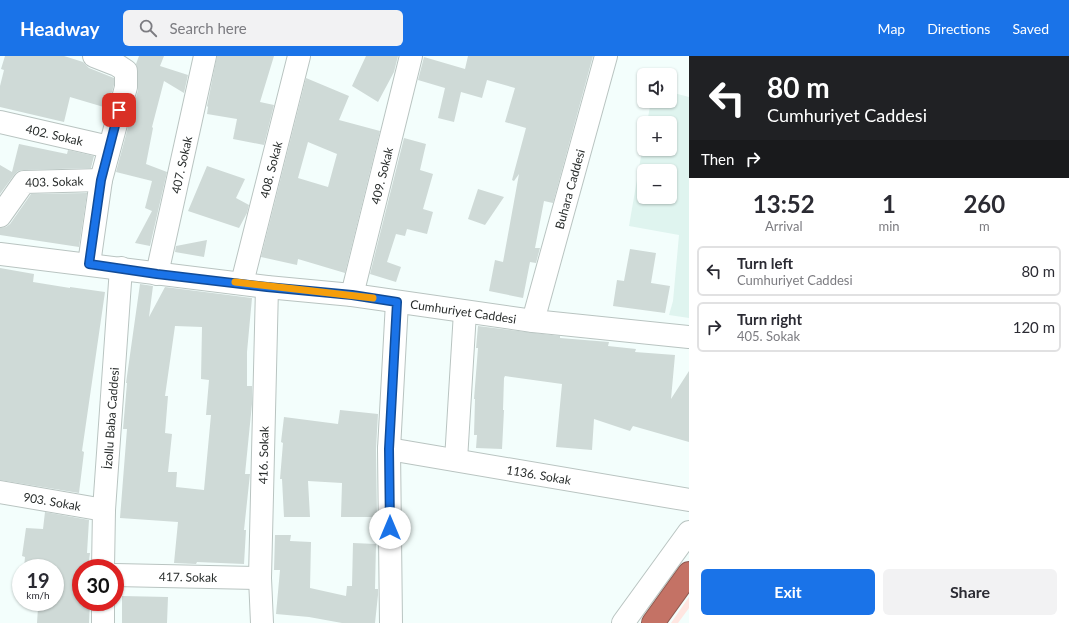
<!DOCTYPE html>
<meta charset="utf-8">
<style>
body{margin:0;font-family:Lato,sans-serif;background:#f2f2f3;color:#2b2b33;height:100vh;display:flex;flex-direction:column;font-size:15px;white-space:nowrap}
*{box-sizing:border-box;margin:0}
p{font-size:13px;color:#7c7c81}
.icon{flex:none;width:22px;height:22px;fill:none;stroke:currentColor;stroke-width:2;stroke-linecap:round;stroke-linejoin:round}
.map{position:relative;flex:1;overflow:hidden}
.side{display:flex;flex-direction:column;background:#fff;width:380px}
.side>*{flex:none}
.top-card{background:#202124;color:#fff;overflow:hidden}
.fabs{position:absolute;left:637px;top:12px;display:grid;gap:8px}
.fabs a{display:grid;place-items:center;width:40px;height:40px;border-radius:6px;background:#fff;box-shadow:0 1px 3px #0004;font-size:20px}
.speed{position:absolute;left:12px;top:503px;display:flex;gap:8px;font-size:20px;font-weight:700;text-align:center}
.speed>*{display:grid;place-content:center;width:52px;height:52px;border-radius:50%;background:#fff;box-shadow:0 1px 3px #0004;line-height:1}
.speed small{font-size:10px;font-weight:400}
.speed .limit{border:6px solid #d22;background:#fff;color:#111}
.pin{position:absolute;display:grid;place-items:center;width:34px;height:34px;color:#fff;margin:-17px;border-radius:8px;box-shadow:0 2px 6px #0006}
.me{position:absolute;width:44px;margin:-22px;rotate:0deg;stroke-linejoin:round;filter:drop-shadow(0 0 3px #0008)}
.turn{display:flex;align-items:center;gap:14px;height:84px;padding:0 12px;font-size:18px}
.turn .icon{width:52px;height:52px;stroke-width:2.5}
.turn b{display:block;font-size:28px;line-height:34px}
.then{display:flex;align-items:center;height:38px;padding:0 12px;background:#0003;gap:8px;font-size:15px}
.eta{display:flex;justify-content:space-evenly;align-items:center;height:68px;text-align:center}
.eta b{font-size:24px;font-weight:700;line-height:28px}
.cta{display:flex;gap:8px;margin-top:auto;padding:8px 12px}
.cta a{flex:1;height:46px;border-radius:6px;background:#1a73e8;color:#fff;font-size:16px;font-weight:700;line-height:46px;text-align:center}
.cta a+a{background:#f2f2f3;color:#2b2b33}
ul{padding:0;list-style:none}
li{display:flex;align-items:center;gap:12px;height:50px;margin:0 8px 6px;padding:0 4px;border:2px solid #e1e1e2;border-radius:6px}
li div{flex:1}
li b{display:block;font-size:15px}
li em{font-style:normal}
header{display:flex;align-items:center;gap:24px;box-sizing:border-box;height:56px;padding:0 20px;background:#1a73e8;color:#fff}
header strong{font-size:19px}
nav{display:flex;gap:22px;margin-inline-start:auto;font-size:14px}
.search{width:280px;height:36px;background:#f2f2f3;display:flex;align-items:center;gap:10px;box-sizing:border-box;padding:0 14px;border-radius:6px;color:#7c7c81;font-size:15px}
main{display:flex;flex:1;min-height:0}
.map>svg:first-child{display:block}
.built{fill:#dff4ef;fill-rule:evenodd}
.green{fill:#ffe6e1}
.building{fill:#cfdad7;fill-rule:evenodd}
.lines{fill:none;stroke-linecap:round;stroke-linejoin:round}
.minor-casing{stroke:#b9c4c1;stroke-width:24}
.highway-casing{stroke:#8e5a51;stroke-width:24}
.minor{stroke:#fff;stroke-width:22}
.highway{stroke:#c47265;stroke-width:22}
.route-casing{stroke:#114b97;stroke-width:10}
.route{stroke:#1a73e8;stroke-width:7}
.slow{stroke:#f59e0b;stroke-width:7}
.labels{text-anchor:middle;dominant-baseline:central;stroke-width:3.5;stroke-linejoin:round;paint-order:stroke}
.street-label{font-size:12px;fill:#292d2c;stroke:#f3fefc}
</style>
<header>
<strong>Headway</strong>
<div class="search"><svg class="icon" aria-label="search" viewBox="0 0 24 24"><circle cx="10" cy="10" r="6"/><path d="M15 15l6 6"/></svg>Search here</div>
<nav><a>Map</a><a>Directions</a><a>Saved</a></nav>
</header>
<main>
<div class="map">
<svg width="689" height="567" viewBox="0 0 689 567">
<rect width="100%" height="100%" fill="#f3fefc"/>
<path class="built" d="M670 36 689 41V262L669 259 673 245 679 179 629 170 644 83V93H670V67H647L651 45H670ZM644 115H670V141H644Z"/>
<path class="green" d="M689 541V552L678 567H671Z"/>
<path class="building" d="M5 0H64L83 6 89 12 114 22V29L107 52 70 41 64 66 0 51V30L4 14 1 13Z
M139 0H164L160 10 188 19 184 37 164 25 152 71 153 72 146 108 167 116 150 190 135 187 152 155 145 152 152 125 116 116 138 34V15L136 8Z
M217 0H274L260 46 274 49 264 89 233 83 237 63 207 58 208 51 207 50Z
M366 0H398L394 16 378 46 352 30Z
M468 0H593L553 147 544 145 535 192H540L536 207 530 206 523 242 489 235 495 204 503 206 519 118 514 125 512 124 526 72 505 66 515 32 487 24 482 42 461 36 454 66 438 62 445 32 418 24 424 1 465 13Z
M306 22 349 40 339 64 380 75 345 217 298 203 297 209 261 201ZM308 86 337 98 328 131 298 122Z
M404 82 426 88 420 114 433 118 423 153 433 156 427 178 407 173 405 180 396 178 387 206 401 211 396 226 370 218Z
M19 88 67 98 68 94 94 100 91 112 24 114 18 115 14 119 0 138V109L12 116Z
M207 110 245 123 236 142 249 149 247 157 239 172 188 155Z
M478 133 504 141 485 169 468 163Z
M87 137 79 191 0 179V172L6 171 10 168 31 138Z
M207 184 204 201 175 196 176 190Z
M630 193 656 197 651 227 670 230 665 257 613 250 617 224 624 225Z
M0 212 34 218 33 226 70 232V231L105 236 82 395 84 396 79 437 0 424Z
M140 228 153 230 149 261 165 231 252 242 247 296V330H252V348L245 418H250L244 474H246L244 508 197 506 196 508 174 507 178 466 120 462 127 373H123L127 327H126ZM175 270 202 271 201 323 209 324 206 359H211L204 434 176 431 177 416H168L172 378 165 377 168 340H165Z
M478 270 560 280V282L609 286 608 290 636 293 635 296 675 299 671 343 689 315V386L633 370 630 375 594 363 592 394 556 391 562 328 505 320 504 322 503 354H504L502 393 476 392 477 379H474L475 343H474L478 292H476Z
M340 354 378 358 376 393 377 461H341L342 427 308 425 310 461H284L282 423H280L283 387 281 386 284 361 338 368Z
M45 456 89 464 87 497H90L88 512H81V546H90L89 567H37L38 552 40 553V546H55V512H24L25 501 22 500 26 472 43 473Z
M275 479H291L290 485 311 486 310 532 346 540 347 530H352L353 487 376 488 375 533H378V539L375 567H342L309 561 276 558 280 514H274Z
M122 540 168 541 167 567H122Z"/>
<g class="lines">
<g class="minor-casing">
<g id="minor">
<path id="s1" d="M0 66 109 91"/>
<path id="s2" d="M0 160 24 126 101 124"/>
<path id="s3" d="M0 198 267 231 352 239 533 265 689 281"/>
<path d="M89 208 101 124 126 31V15L117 9 94 0"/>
<path id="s4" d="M157 218 205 0"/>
<path id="s5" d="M242 227 299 0"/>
<path id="s6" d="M352 239 411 0"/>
<path id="s7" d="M533 265 606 0"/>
<path id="s8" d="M389 393 689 444"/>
<path d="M456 404 465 256"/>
<path id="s9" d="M0 436 104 454"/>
<path id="s10" d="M103 512 104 454 121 212"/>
<path id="s11" d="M115 519 260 522"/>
<path d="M103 546V567"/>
<path id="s12" d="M262 567 260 522 267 231"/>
<path d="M391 567 389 393 397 246"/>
<path d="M623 567 689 476"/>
</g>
</g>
<g class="highway-casing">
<path id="highway" d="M653 567 689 517"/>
</g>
<use href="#minor" class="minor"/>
<use href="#highway" class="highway"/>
</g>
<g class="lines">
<g class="route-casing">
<path id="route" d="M119 54 101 124 89 208 157 218 267 231 352 239 397 246 389 393 390 472"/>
</g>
<use href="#route" class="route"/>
<path class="slow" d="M235 226 373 242"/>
</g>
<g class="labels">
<g class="street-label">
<text stroke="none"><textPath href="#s1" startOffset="56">402. Sokak</textPath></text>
<text stroke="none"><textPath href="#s4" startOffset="112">407. Sokak</textPath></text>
<text stroke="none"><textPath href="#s5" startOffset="117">408. Sokak</textPath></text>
<text stroke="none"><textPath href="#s6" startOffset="123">409. Sokak</textPath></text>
<text stroke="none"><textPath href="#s2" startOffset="72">403. Sokak</textPath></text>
<text stroke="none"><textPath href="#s7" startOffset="137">Buhara Caddesi</textPath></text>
<text stroke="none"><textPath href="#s3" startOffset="467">Cumhuriyet Caddesi</textPath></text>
<text stroke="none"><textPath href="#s10" startOffset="150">İzollu Baba Caddesi</textPath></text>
<text stroke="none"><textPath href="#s12" startOffset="168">416. Sokak</textPath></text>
<text stroke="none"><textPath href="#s8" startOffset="152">1136. Sokak</textPath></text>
<text stroke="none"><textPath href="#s9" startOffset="53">903. Sokak</textPath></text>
<text stroke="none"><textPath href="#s11" startOffset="73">417. Sokak</textPath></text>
</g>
</g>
</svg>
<div class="fabs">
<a><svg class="icon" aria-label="sound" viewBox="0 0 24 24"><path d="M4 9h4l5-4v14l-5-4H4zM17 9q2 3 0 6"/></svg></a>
<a>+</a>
<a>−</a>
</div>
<div class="speed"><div>19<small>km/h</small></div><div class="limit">30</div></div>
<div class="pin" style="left:119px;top:54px;background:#d93025"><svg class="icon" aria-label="arrive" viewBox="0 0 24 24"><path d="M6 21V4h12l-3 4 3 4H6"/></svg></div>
<svg class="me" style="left:390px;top:472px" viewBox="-20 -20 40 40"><circle r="19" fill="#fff"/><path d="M0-13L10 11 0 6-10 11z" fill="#1a73e8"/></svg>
</div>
<section class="side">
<div class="top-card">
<div class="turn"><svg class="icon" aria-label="left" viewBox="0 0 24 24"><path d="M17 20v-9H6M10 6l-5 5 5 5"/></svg><div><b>80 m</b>Cumhuriyet Caddesi</div></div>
<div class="then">Then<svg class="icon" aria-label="right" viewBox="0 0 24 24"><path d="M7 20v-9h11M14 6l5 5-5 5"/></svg></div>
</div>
<div class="eta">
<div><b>13:52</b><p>Arrival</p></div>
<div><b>1</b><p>min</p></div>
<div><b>260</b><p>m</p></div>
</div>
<ul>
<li><svg class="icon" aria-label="left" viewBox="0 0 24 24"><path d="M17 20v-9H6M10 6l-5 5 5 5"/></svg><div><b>Turn left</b><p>Cumhuriyet Caddesi</p></div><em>80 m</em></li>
<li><svg class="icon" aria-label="right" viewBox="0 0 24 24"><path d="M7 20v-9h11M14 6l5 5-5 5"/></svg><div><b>Turn right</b><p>405. Sokak</p></div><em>120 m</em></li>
</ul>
<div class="cta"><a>Exit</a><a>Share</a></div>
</section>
</main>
